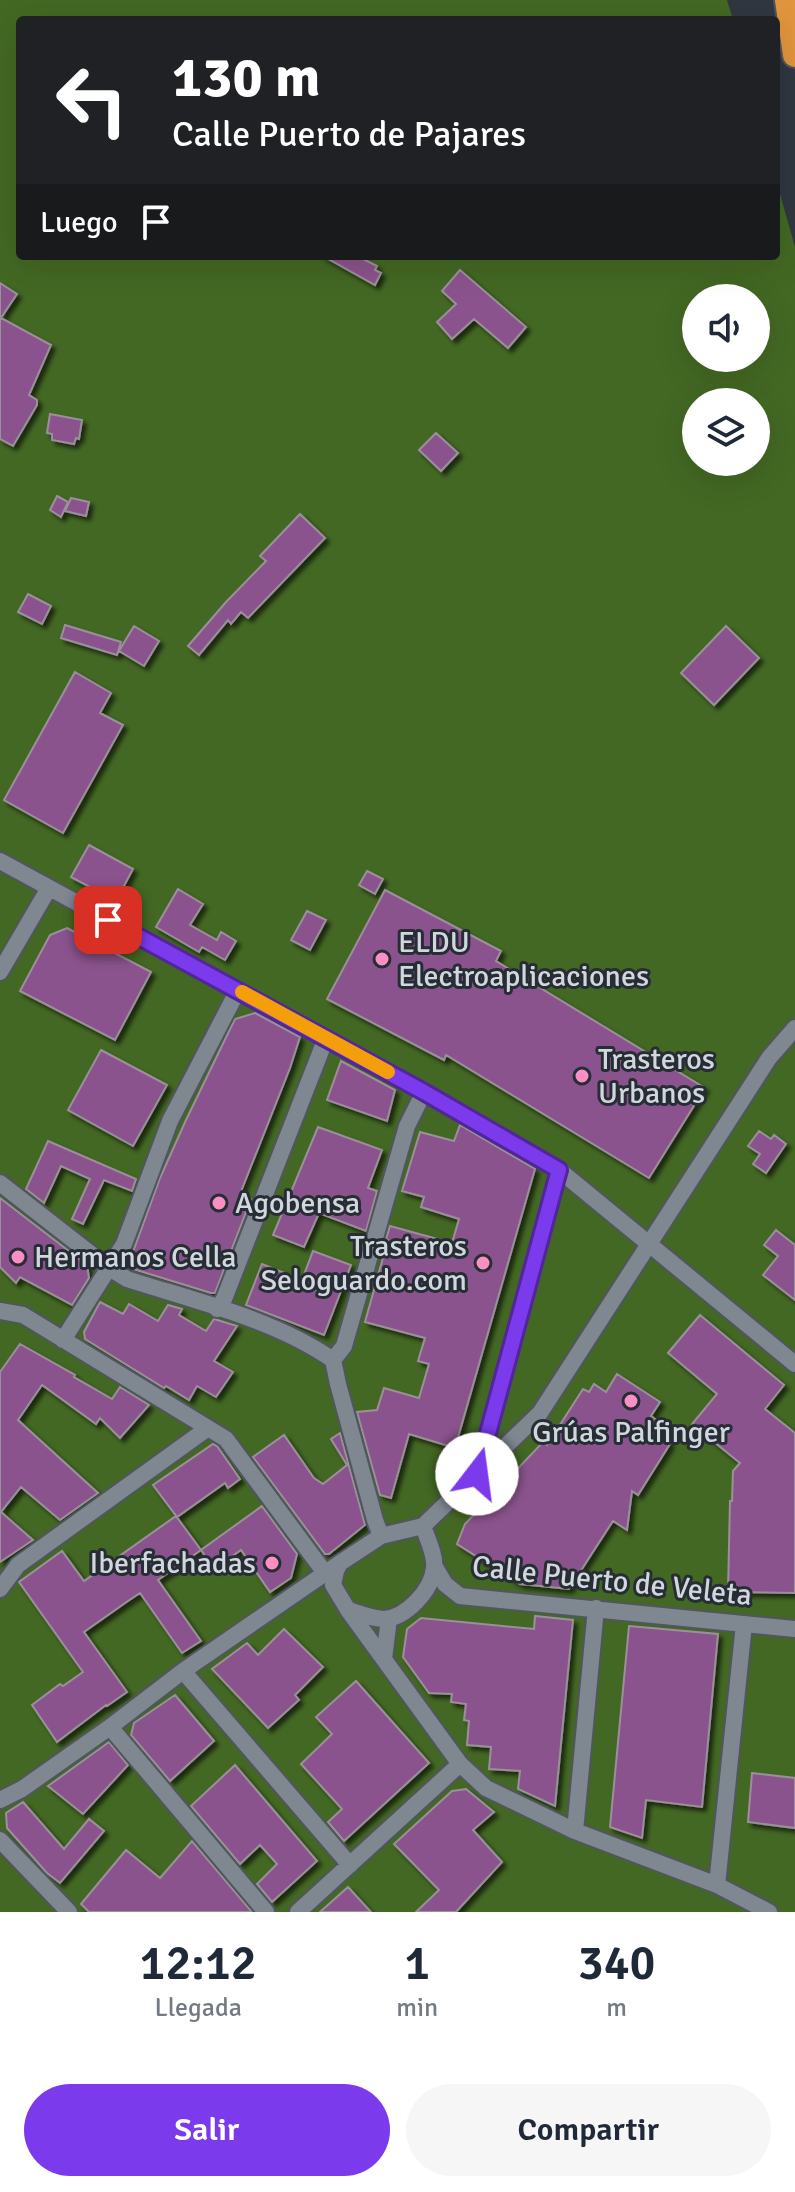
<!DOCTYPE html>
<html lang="es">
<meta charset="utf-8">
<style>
body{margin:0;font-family:Signika,sans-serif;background:#f6f6f7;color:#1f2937;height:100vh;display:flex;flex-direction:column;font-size:30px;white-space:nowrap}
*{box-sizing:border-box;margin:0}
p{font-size:26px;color:#747a83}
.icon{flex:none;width:44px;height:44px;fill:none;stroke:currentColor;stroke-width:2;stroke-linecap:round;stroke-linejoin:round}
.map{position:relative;height:1912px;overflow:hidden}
.side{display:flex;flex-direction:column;background:#fff;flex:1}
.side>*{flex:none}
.banner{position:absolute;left:16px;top:16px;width:764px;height:244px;border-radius:8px;box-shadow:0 8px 32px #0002;background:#202124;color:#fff;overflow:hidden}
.controls{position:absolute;left:682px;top:284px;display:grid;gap:16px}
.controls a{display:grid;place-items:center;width:88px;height:88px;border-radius:50%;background:#fff;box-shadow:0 8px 32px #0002;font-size:40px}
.pin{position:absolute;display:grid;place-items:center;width:68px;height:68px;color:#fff;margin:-34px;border-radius:16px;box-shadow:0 4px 12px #0006}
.me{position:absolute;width:88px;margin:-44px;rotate:15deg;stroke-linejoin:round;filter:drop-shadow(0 0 6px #0008)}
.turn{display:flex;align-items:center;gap:28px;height:168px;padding:0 24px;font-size:36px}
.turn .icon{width:104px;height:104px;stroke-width:2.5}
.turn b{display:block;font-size:56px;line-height:68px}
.then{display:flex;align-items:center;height:76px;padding:0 24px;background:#0003;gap:16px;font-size:30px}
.eta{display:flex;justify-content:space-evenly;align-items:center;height:136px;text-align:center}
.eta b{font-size:48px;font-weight:600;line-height:56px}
.action{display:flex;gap:16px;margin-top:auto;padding:16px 24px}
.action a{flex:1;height:92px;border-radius:48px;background:#7c3aed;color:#fff;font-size:32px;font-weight:600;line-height:92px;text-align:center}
.action a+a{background:#f6f6f7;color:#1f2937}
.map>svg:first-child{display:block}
.green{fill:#436823;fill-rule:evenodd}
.building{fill:#8b538d;stroke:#9a909a;stroke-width:2;filter:url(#shadow)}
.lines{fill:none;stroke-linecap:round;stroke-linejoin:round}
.street-casing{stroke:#50565d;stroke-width:20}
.highway-casing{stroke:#50565d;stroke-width:28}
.street{stroke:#7f8791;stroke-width:16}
.highway{stroke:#e1953d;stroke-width:24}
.route-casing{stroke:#51269a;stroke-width:20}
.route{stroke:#7c3aed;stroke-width:14}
.slow{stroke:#f59e0b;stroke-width:14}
.poi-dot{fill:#fb8fc4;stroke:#262d35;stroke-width:3}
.labels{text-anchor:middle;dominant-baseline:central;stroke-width:6;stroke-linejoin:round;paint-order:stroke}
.poi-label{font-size:30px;fill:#d2d7dd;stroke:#262d35;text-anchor:start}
.street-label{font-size:30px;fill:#d2d7dd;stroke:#262d35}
</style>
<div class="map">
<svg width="795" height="1912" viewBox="0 0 795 1912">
<defs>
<filter id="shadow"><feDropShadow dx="4" dy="4" stdDeviation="2" flood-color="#0009"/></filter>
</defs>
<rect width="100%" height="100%" fill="#303740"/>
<path class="green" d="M0 0H727L733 20H20V256H776V180L795 247V1912H0ZM696 298H756V358H696ZM696 402H756V462H696Z"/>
<path class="building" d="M323 256H357L377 266 375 270 381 273 375 285Z
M460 270 526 327 508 348 474 319 452 339 437 322 456 304 442 291Z
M0 283 17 294 1 318 51 345 29 395 37 400V405L13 446 0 439Z
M50 414 82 420 79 439 76 438 74 444 52 440V434L47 433Z
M436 433 458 453 441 471 419 450Z
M57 496 68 502 61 517 50 510Z
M71 498 89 502 86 516 65 511Z
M300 514 325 538 248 618 241 612 231 624 228 620 199 655 188 646 226 602 266 561 260 556Z
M28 594 51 606 42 624 18 612Z
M65 625 121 642 117 655 61 638Z
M134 626 159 641 144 666 119 651Z
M726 626 759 658 714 705 681 673Z
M75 672 111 693 100 713 123 725 63 833 4 800Z
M89 845 133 869 116 901 71 877Z
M367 871 383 879 375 894 359 885Z
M178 889 203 904 190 925 217 940 221 932 236 941 225 960 202 947 199 952 156 927Z
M385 890 501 951 496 961 705 1088 649 1178 446 1055 444 1060 327 999Z
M307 911 326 920 310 950 291 940Z
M67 928 151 972 115 1040 20 991 50 935Z
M255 1013 300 1037 290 1068 240 1194 251 1199 215 1293H211L133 1269 130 1260 160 1178 186 1120 233 1023 235 1019Z
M101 1050 167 1085 133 1146 68 1110Z
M341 1061 395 1090 387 1121 327 1100Z
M460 1125 535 1169 455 1448 409 1434 391 1498 380 1495 357 1412 377 1410 384 1388 419 1398 429 1364 418 1361 425 1338 365 1322 388 1240 386 1239 390 1226 452 1243 459 1219 421 1207 424 1197 402 1191 420 1132 454 1141Z
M318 1127 382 1150 368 1188 377 1191 366 1231 319 1213 304 1247 273 1235Z
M759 1131 771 1139 774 1135 786 1144 766 1173 753 1164 760 1154 748 1146Z
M48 1141 136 1179 132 1191 104 1180 83 1224 72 1219 90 1179 61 1166 44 1203 26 1189Z
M0 1198 87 1265 89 1278 72 1305 20 1277 16 1283 0 1267Z
M776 1230 795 1245V1300L763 1275 778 1256 764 1245Z
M313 1251 351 1265 324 1335 246 1305 262 1264 302 1280Z
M100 1302 123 1314 129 1304 158 1321 168 1305 182 1309 179 1315 206 1331 214 1319 237 1326 214 1361 233 1372 216 1397 197 1386 189 1400 166 1386 164 1388 85 1339 84 1332Z
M700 1315 784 1385 765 1409 795 1433V1593L728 1592 730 1501H732L733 1471 740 1463 692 1424 717 1394 668 1353Z
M20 1344 75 1375 74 1377 112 1399 120 1387 149 1405 120 1438 100 1418 96 1424 42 1385 18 1420 98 1493 60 1520 21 1487 1 1512 33 1540 0 1562V1372Z
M617 1374 660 1402 651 1416 659 1422 658 1424 673 1433 667 1442 670 1444 638 1495 632 1491 627 1530 613 1521 569 1589 520 1584 457 1544 465 1524 543 1442 547 1445 583 1389 589 1392 594 1384 606 1392Z
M340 1433 365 1525 329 1554H325L253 1457 284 1435 314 1478 323 1484 347 1465 331 1439Z
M213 1444 217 1446 240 1479 228 1488 225 1483 177 1517 153 1485Z
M262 1506 297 1554 291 1578 270 1592 241 1550 214 1569 201 1550Z
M176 1516 201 1550 158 1580 201 1641 182 1653 140 1593 128 1601 84 1632 127 1692 107 1706 106 1705 57 1742 32 1705 60 1684 63 1686 83 1672 19 1582 62 1551 84 1581Z
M535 1616 573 1620 555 1806 518 1789 520 1771 489 1769 491 1747 467 1745 469 1721 464 1720 466 1704 451 1702 452 1694 429 1693 403 1657 407 1629 421 1618 534 1629Z
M629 1626 718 1634 702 1807 646 1800 642 1838 610 1827Z
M284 1629 323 1667 295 1695 299 1700 268 1728 212 1669 247 1643 258 1655Z
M356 1681 429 1763 344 1841 328 1822 342 1809 301 1764 332 1734 316 1717Z
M175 1695 214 1741 170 1781 131 1735 134 1723Z
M109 1742 128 1765 83 1814 48 1786Z
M235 1765 317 1861 272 1902 257 1884 277 1864 260 1845 240 1864 191 1806Z
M752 1773 795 1778V1828L748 1822Z
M466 1789 494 1812 473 1830 502 1862 456 1912H416L439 1890 394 1844 452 1791Z
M23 1802 64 1849 89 1819 104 1831 60 1883 47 1873 7 1828 6 1813Z
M192 1841 252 1912H89L81 1904 126 1850 160 1878Z
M348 1887 371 1912H320Z"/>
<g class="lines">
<g class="street-casing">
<path id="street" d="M0 861 424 1092 559 1170 795 1364
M0 972 49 888
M0 1183 109 1268 127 1279C195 1301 274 1319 333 1360L338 1384 375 1520 381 1536
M217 1309 224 1299 326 1038
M0 1311 23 1315 226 1439 325 1573
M63 1340 124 1244 170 1121 238 990
M333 1360 344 1346 407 1126 424 1092
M478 1473 559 1170
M423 1526 540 1413 769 1058 795 1028
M423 1526C427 1538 436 1556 434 1568 432 1590 406 1618 384 1619 372 1619 359 1613 348 1610L333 1585 336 1571 340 1563 381 1536Z
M435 1567 445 1584 460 1596 795 1629
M0 1589 18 1565 208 1428
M348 1610 460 1764 486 1788 575 1831 717 1885 769 1912
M384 1659 389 1618
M183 1671 350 1865
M110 1727 266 1912
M0 1800 22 1789 110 1727 183 1671 340 1563
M575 1831 596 1608
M0 1840 69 1912
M717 1885 744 1624
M298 1912 460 1764"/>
</g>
<g class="highway-casing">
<path id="highway" d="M787 0 795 55"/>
</g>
<use href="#street" class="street"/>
<use href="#highway" class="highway"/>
</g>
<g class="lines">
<g class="route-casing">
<path id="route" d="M108 920 424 1092 559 1170 477 1474"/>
</g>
<use href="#route" class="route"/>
<path class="slow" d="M242 992 388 1072"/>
</g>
<g class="poi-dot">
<circle cx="382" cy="959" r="8"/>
<circle cx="582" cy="1076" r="8"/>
<circle cx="219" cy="1203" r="8"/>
<circle cx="18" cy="1257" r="8"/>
<circle cx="483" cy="1263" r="8"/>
<circle cx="631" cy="1401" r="8"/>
<circle cx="272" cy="1563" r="8"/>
</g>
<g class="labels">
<g class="poi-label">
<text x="398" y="942">ELDU<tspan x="398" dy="34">Electroaplicaciones</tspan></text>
<text x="598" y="1059">Trasteros<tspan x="598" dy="34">Urbanos</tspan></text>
<text x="235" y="1203">Agobensa</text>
<text x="467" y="1246" text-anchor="end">Trasteros<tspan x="467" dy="34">Seloguardo.com</tspan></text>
<text x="34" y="1257">Hermanos Cella</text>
<text x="631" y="1432" text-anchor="middle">Grúas Palfinger</text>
<text x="256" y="1563" text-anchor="end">Iberfachadas</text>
</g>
<g class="street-label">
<text transform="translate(612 1581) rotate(6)">Calle Puerto de Veleta</text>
</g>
</g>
</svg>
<div class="controls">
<a><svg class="icon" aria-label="sound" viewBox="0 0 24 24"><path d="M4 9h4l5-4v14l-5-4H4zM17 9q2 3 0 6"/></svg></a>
<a><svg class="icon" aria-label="layers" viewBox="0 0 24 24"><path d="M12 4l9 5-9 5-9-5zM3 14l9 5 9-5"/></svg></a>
</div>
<div class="pin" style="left:108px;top:920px;background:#d93025"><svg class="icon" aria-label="arrive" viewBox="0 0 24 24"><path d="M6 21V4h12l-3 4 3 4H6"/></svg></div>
<svg class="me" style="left:477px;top:1474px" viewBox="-20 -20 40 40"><circle r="19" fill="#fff"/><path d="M0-13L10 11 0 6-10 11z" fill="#7c3aed"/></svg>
<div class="banner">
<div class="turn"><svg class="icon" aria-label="left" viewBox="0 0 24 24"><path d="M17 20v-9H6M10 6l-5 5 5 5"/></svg><div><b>130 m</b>Calle Puerto de Pajares</div></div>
<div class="then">Luego<svg class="icon" aria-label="arrive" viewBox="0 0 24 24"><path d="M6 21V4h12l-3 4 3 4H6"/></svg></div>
</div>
</div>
<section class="side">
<div class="eta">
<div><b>12:12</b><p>Llegada</p></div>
<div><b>1</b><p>min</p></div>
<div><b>340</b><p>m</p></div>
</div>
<div class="action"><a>Salir</a><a>Compartir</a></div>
</section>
